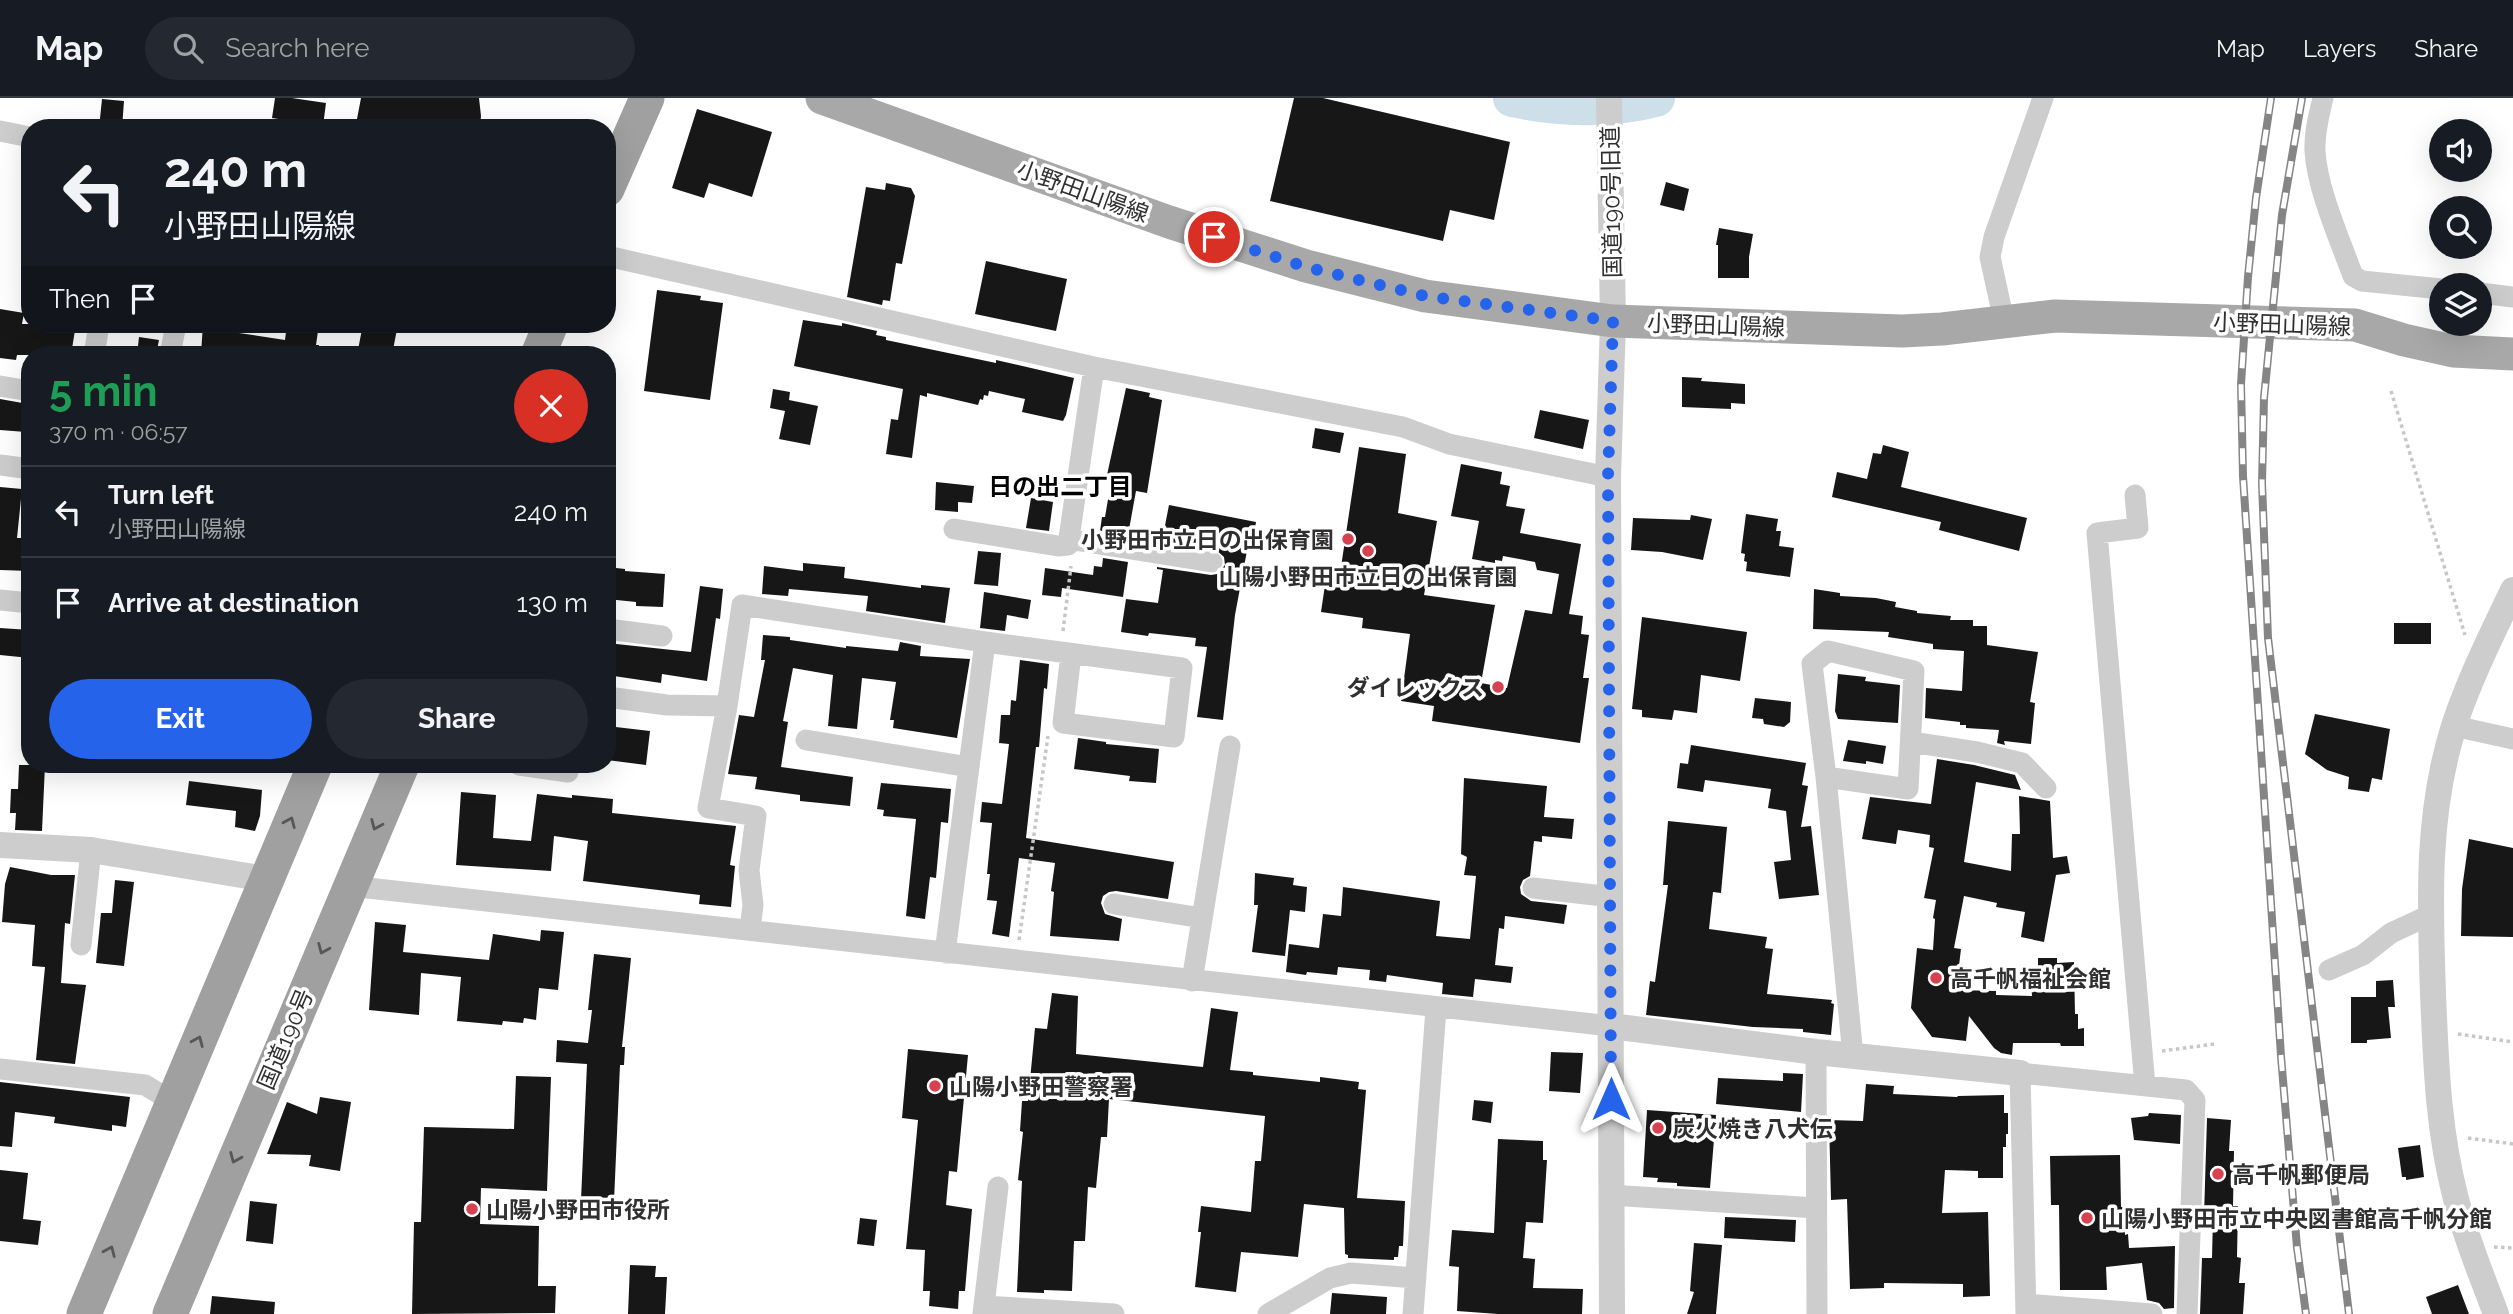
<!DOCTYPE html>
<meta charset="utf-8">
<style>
body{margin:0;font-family:Raleway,"Noto Sans JP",sans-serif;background:#242831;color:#f1f3f6;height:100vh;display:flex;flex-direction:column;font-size:26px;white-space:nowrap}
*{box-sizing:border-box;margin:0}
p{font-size:23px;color:#9ea1a6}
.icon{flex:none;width:38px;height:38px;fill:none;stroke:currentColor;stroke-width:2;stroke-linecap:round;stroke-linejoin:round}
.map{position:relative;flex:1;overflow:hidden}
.drawer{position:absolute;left:21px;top:248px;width:595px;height:427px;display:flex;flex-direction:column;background:#171b24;border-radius:28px;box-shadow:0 7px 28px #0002}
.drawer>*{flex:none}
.guide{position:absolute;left:21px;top:21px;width:595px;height:214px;border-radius:28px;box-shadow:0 7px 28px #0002;background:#171b24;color:#f1f3f6;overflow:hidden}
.fabs{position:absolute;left:2429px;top:21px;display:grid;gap:14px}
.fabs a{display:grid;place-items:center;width:63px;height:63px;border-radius:50%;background:#171b24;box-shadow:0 7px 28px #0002;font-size:35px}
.pin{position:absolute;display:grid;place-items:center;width:60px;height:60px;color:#fff;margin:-30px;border:4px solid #fff;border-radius:50%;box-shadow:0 2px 7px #0007}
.me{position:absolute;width:77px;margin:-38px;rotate:0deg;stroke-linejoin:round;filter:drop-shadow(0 0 5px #0008)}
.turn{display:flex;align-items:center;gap:24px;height:147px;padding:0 28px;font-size:32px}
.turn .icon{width:91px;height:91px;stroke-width:2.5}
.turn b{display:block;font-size:49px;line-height:60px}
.then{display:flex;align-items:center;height:66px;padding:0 28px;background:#0003;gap:14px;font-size:26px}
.round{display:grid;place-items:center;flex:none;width:74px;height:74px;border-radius:37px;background:#242831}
.headline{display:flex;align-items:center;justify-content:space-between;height:119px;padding:0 28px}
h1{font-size:42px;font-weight:700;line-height:52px;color:#1e9e55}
.action{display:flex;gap:14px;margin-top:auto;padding:14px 28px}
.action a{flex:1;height:80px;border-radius:42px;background:#2563eb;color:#fff;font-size:28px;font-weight:700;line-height:80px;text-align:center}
.action a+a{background:#242831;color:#f1f3f6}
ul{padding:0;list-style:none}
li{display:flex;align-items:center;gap:21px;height:91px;padding:0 28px;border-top:2px solid #363941}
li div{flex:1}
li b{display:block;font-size:26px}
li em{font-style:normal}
header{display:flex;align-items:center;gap:42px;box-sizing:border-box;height:98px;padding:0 35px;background:#171b24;border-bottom:2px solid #363941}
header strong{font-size:33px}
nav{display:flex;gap:38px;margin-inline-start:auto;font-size:24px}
.search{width:490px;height:63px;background:#242831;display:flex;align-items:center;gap:18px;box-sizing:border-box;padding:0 24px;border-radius:38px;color:#9ea1a6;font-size:26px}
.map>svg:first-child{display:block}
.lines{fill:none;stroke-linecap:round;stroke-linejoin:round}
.river{stroke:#cddfe9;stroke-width:38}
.building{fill:#171717}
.path{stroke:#c7c7c7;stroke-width:3.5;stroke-dasharray:3.5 3.5;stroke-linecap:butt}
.minor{stroke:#cdcdcd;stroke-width:21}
.tertiary{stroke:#cdcdcd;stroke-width:26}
.primary{stroke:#a8a8a8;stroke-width:33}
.trunk{stroke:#a0a0a0;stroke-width:35}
.rail-casing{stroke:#858585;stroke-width:8}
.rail{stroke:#fff;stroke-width:5;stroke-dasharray:16;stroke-linecap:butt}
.oneway{stroke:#575757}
.route{stroke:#2563eb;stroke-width:12;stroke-dasharray:0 21.6}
.poi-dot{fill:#d74250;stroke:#fff;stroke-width:2.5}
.labels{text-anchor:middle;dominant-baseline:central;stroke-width:7;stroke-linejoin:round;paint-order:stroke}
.street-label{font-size:23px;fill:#303030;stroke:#fff}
.poi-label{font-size:23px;font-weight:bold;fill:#303030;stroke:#fff;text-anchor:start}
.neighbourhood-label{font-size:24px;font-weight:bold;fill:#000;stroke:#fff}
</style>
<header>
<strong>Map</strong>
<div class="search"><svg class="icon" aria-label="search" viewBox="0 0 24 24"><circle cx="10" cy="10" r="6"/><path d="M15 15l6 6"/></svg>Search here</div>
<nav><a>Map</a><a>Layers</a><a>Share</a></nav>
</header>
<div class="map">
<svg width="2513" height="1216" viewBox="0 0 2513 1216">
<rect width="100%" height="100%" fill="#fff"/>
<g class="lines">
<path class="river" d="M1512 0C1558 10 1611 12 1656 0"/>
</g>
<path class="building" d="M275 0H292L326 5 323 28 272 20Z
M361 0H479L481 18 480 30H363L365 23 357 21Z
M1294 0H1323L1510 44 1494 122 1450 112 1443 143 1270 103Z
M102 1 124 3 122 30H99Z
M697 11 772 34 752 99 709 85 704 100 672 90Z
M1666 84 1689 91 1684 113 1660 107Z
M886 85 911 90 915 98 902 166 896 165 890 203 883 202 882 207 847 199 866 89 885 92Z
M1719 130 1753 136 1749 159V180H1718V147H1716Z
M986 163 1067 181 1056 233 975 216Z
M657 192 701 198 700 202 723 205 710 302 644 293Z
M0 211 24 215 22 226H76L71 257H17L16 262 0 260Z
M803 222 842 228V225L877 233 876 237 886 239V242L996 265V262L1074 280 1066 317 1063 323 1022 314 1025 301 989 293 988 298 984 297 983 302 980 301 978 307 927 295V299L920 297 912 360 886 356 891 321 898 322 903 291 794 268Z
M203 226H240L239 235 285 242 287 226H319L316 247H319V257H205L201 256Z
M363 226H398L392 257H357Z
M139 239 159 242 156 257H137Z
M1682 279 1702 280 1701 283 1745 286V306L1731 305V311L1682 309Z
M1126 290 1150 295 1149 299 1162 302 1147 395 1136 393 1128 437 1100 433 1102 419H1105L1112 378 1107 377Z
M773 291 790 294 789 302 818 308 810 347 779 341 785 313 770 310Z
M0 301 28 306 26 334 0 332Z
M1540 312 1589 322 1583 351 1534 340Z
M1315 330 1344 335 1340 355 1312 350Z
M1883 347 1909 354 1901 389 2027 420 2019 453 1939 432 1941 424 1832 399 1837 374 1867 381 1873 355 1881 356Z
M1359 349 1406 356 1398 415 1437 423 1424 497 1495 507 1481 585 1507 590 1525 512 1552 516 1559 476 1537 472 1535 464 1503 458 1502 463 1495 462V465L1472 461 1479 423 1451 418 1461 366 1502 374 1500 386 1510 388 1506 408 1525 411 1520 435 1581 446 1569 516 1583 518 1581 536 1589 537 1583 580H1589L1580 645 1432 623 1434 608 1401 603 1410 536 1362 530 1363 520 1321 514 1325 487 1338 489Z
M936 384 974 388 972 405 958 404V414L935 412Z
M0 389 22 391 17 440H30V473L0 472Z
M1031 400 1053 404 1049 433 1026 430Z
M1169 407 1256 424 1253 443 1249 442 1235 517 1223 622 1197 619 1207 549 1195 548 1196 540 1149 535 1148 538 1121 534 1126 501 1158 505 1163 472 1157 471V469L1211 477 1217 476 1225 467 1224 459 1215 451 1162 443Z
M1746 416 1778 421 1776 433H1781L1779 448 1794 450 1790 479 1746 473 1747 464 1744 463 1745 456 1741 455Z
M1691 417 1712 421 1703 462 1662 454 1631 452 1633 420 1690 422Z
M978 453 1001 455 998 488 974 486Z
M1103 460 1128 464 1123 499 1062 490 1061 499 1042 497 1045 470 1093 477 1094 468 1102 469Z
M803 465 845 469 844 480 921 490V487L950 490 945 525 866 513 868 498 789 491 788 498 762 496 764 468 803 473Z
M607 469 625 471V473L665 476 663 509 636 508V504L607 501Z
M700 488 723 491 720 521 716 520 707 583 662 576 661 585 607 577V545L691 554Z
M1814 491 1840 495V498L1876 500 1896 504 1895 509 1917 513V515L1951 518 1950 522H1973V528H1987V547L2038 554 2030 604 2035 605 2031 646 2004 643 2005 647 1997 645 1999 632 1966 630V627H1960V624L1925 620 1926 590 1962 593 1964 553 1933 551V546L1888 539 1889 534 1813 531Z
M984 494 1031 502 1028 521 1007 517 1005 533 980 530Z
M1642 519 1747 534 1740 583 1701 577 1697 615 1674 612 1672 622 1642 619V612L1632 611Z
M2394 525H2431V546H2394Z
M0 530 30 532V560L0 557Z
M763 537 790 539V542L846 550V548L898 553 900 544 921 548 920 558 970 561 957 640 893 630 894 622H890L896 584 862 580 857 631 828 628 833 577 793 570 783 623 788 624 781 669 853 679 850 708 800 703V697L755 691 757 679 728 676 739 617 754 619 765 562H761Z
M1020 562 1049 566 1047 591 1044 590 1039 649H1036L1026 740 1174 764 1168 801 1116 793 1109 794 1103 798 1101 805 1105 816 1122 821 1119 843 1050 838 1054 794 1051 793 1055 765 1019 760 1009 839 992 836 997 803 987 802 990 776H987L992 725 980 724 982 704 1002 706 1009 646 999 645 1001 617H1010L1011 602 1016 603Z
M1838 576 1866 579 1865 583 1900 587 1898 625 1838 621 1835 613Z
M1755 600 1791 604 1790 624 1784 629 1764 626 1763 621 1752 620Z
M2315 616 2390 631 2382 682 2372 680 2369 694 2348 691 2349 679 2327 672 2305 656Z
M607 628 650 633 646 667 607 662Z
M1078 640 1106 644V646L1159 651 1156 685 1129 683 1130 678 1074 671Z
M1848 642 1886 648 1883 666 1866 663V666L1843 663Z
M1691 647 1806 665 1802 687 1808 688 1801 729 1811 728 1819 797 1779 801 1774 764 1791 762 1786 713 1768 710 1771 691 1705 682 1703 694 1677 690 1680 665 1688 666Z
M1937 661 1974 667 2015 677 2021 692 1976 684 1964 764 2011 773 2012 736H2020L2019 698 2050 703 2053 760 2067 758 2070 775 2056 777 2044 844 2021 839 2025 814 1996 809 1997 805 1964 798 1954 850 1961 851 1956 892 1996 893V897L2032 898 2031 886H2038V860H2057V865L2074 864 2075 916H2078V931L2084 930V948H2061L2060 945H2013L2012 957 2001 955 1994 950 1969 918 1966 943 1932 939 1911 910 1917 850 1933 852 1935 821 1933 820 1936 802 1924 800 1934 750 1929 749 1930 737 1898 732 1896 746 1862 741 1870 699 1931 706Z
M19 667H45L42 733 15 732 16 715H10L11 691H18Z
M1464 680 1547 688 1544 719 1574 721 1572 741 1542 738V744L1534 743 1530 778 1523 782 1520 789 1521 796 1531 803 1567 807 1564 826 1505 818 1504 831 1499 830 1495 867 1513 869 1511 885 1475 881 1473 899 1442 896 1443 885 1387 877 1386 884 1369 882 1370 872 1338 869 1337 877 1307 874 1306 877 1286 874 1289 846 1319 850 1323 816 1341 818 1343 789 1440 803 1436 838 1470 841 1476 778 1464 777 1467 759 1461 756Z
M189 683 262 692 260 718 255 733 235 729 236 713 186 707Z
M881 685 951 691 948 725 941 724 936 780 930 779 925 821 906 818 916 721 883 718 884 712 877 711Z
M461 694 496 697 493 740 531 743 537 696 572 700V697L613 701 612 715 736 728 730 767 735 768 731 809 699 806 700 797 583 783 588 743 554 738 551 773 456 767Z
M1668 723 1727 729 1721 795 1713 794 1709 831 1767 839 1765 850 1773 851 1767 896 1832 902 1831 905 1834 906 1831 937 1803 934V931L1753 929 1646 917 1650 883 1655 884 1668 787H1663Z
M2469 741 2513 750V839L2461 838 2462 791Z
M10 769 51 777H75L70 826 65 825 61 885 86 887 75 966 36 962 45 869 32 868 35 827 2 824 5 786Z
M1255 775 1294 780 1293 787 1307 789 1305 814 1290 812 1285 858 1252 854 1258 807H1254Z
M115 782 134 784 124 868 96 865 101 815H112Z
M375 824 406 827 403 854 489 862 493 836 540 843 541 832 564 834 558 892 539 890 536 922 524 920 523 925 503 923 502 927 457 923 461 879 421 875 419 917 369 912Z
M594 856 631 860 622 949H625L624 967H620L614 1103 581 1102 587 966 556 964 557 942 588 945 592 912H588Z
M2393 882 2395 909H2388L2391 940 2367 942V945H2351V899H2376V883Z
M1052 895 1078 898 1076 956 1203 969 1211 910 1238 914 1230 972 1253 974V977L1320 984V979L1359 984 1358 991 1366 992 1357 1100 1405 1103 1403 1148H1399L1398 1159H1394V1162L1348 1160V1157L1345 1156 1344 1110 1304 1106 1298 1159 1241 1154 1236 1194 1195 1189 1201 1134H1198L1201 1108 1251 1114 1255 1063H1261L1265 1018 1109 1001 1107 1039H1101L1096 1090 1088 1089 1085 1143H1074L1072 1193 1044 1192V1195L1017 1194 1022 1083 1018 1082 1023 1034 1020 1033 1022 1003H1028L1035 930 1047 931Z
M908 951 968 957 957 1074 949 1073 946 1107 972 1111 965 1193H959L958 1211 929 1208 930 1193H923L925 1152 906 1151 918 1022 902 1020Z
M1551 954 1583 955 1580 995 1549 993Z
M1783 975 1803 976 1801 1014 1716 1006 1718 980 1783 983Z
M516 978 551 979 547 1093 481 1090 480 1126 539 1128 538 1188H556L555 1215 412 1216 414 1124H421L424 1029 514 1031Z
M0 984 130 999 126 1029 112 1027V1033L54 1025 55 1019 15 1014 12 1049 0 1048Z
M1866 986 1894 988 1893 996 1957 999 1958 998 2004 997V1015H2008V1036H2006V1049H2003V1080H1978V1073L1945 1072 1942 1115 1988 1114 1990 1198 1963 1199V1186L1884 1185V1190L1850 1191 1847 1101 1831 1102 1829 1022 1863 1023Z
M320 999 351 1004 340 1073 309 1068 311 1057 267 1056 287 1004 317 1016Z
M1474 1002 1493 1004 1491 1025 1472 1022Z
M1647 1012 1716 1017 1710 1090 1677 1088V1085L1657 1084 1658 1080 1643 1079Z
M2149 1015 2181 1017 2180 1046 2134 1042 2131 1020 2148 1018Z
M2207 1020 2231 1022 2229 1053H2234L2233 1108H2238L2237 1159 2241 1160 2239 1185H2245L2243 1216H2200L2202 1160H2212L2213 1118H2204Z
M1498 1041 1543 1043V1062H1547L1543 1125 1526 1124 1523 1160 1535 1161 1533 1190 1583 1191 1582 1216H1498L1457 1213 1459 1169 1449 1168 1452 1132 1494 1135Z
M2420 1047 2424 1079 2406 1082V1079H2402L2398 1050Z
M2120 1057 2121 1109H2125V1137L2128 1136 2129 1150 2175 1148 2174 1210 2164 1211 2159 1205 2147 1202 2142 1165 2106 1169 2107 1192H2060L2059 1107H2051L2050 1058Z
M0 1072 28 1075 23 1121 41 1123 38 1147 0 1143Z
M250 1103 277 1106 273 1146 246 1143Z
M1725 1119 1796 1122 1795 1144 1724 1140Z
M860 1120 877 1122 874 1148 857 1146Z
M1694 1145 1722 1147 1716 1216H1687L1694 1194 1690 1193Z
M630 1167 656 1168 655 1179H667L665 1216H628Z
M2458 1187 2469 1216H2432L2426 1199Z
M1332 1195 1387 1199 1386 1216H1330Z
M212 1198 275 1204 274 1216H210Z"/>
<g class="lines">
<path class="path" d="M2391 293 2465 537
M1063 533 1071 468
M1019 842 1048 638
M2458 936 2513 944
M2162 953 2215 946
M2468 1040 2513 1046
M2494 1149 2513 1150"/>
<path class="minor" d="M2323 0C2319 17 2314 35 2315 53 2317 91 2340 142 2353 178L2362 183 2441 191
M0 33 30 39
M607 158 1094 269 1403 329 1449 346 1608 379
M2480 195 2513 199
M2004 223 1990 159 1994 139 2043 0
M94 257 98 233
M170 257 176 226
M0 288 30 293
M0 367 30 371
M2135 397 2138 430 2097 435 2145 988
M954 431 1058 448 1068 447 1094 269
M1068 447 1074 442 1212 464
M0 502 30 505
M607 531 662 538
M607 599 667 607 727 608
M2454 628 2513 641
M806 642 969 669
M1911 644 1977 654 2022 665 2046 690
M519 667 568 674
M1826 679 1908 691 1914 573 1828 553 1812 566 1826 679 1853 958
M350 788C770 834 1190 885 1611 928
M1533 790 1612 799
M1114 806 1202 820
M750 831 753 807 749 772 756 718 708 710 727 608 742 507 985 544 1182 570 1174 639 1063 625 1071 556
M81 847 91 752
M945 855 985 544
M2329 872 2363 857 2391 835 2430 817
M1192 883 1230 648
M1816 954 1817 1216
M0 971 145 987 173 1004
M1610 1097 1816 1110
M2026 1206 2152 1216
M984 1208 1114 1216
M983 1216 998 1089
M1268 1216 1330 1180 1351 1175 1416 1180
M1413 1216 1436 911
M2026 1216 2020 975 2186 992 2195 1002 2187 1216"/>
<path class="tertiary" d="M1609 0 1613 223 1608 379 1612 1216
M0 747 91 752 266 781
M1611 928 1816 954 2020 975
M2496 1216C2482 1178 2466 1141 2456 1101 2438 1033 2436 966 2433 896 2430 806 2426 716 2454 628 2469 582 2492 536 2513 492"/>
<path class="primary" d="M822 0 1169 124 1306 168 1425 198 1613 223 1902 233 1942 231 2055 218 2355 227 2404 242 2453 253 2513 256"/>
<path class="trunk" d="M607 91 647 0
M538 257 551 226
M84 1216 315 667
M170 1216 402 667"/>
<g class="rail-casing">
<path id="rail" d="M2271 0 2256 100 2248 179 2241 286 2243 378 2281 958 2297 1149 2306 1216
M2302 0 2282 117 2264 300 2262 385 2268 540 2349 1216"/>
</g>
<use href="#rail" class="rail"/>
</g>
<defs><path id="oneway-chevron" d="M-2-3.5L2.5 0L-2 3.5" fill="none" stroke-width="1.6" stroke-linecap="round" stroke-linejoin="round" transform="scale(1.75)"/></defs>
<g class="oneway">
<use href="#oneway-chevron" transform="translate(290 724) rotate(-67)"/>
<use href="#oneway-chevron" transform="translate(376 727) rotate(113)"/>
<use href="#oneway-chevron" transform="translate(323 851) rotate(113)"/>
<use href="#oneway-chevron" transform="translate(198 943) rotate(-67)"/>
<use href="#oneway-chevron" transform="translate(235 1060) rotate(113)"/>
<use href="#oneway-chevron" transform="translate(110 1153) rotate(-67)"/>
</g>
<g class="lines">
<path class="route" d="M1214 139 1306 169 1425 198 1613 223 1608 379 1611 1001"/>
</g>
<g class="poi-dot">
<circle cx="1348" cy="441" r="7"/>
<circle cx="1368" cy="453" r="7"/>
<circle cx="1498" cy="589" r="7"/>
<circle cx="1936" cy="880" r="7"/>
<circle cx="935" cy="988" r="7"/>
<circle cx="1658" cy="1030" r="7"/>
<circle cx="2218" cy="1076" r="7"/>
<circle cx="472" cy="1111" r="7"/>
<circle cx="2087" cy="1120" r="7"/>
</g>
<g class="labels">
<g class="street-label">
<text transform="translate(1083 93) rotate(20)">小野田山陽線</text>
<text transform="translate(1611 104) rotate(-91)">国道190号旧道</text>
<text transform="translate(2282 226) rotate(2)">小野田山陽線</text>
<text transform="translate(1716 227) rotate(2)">小野田山陽線</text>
<text transform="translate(285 941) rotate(-67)">国道190号</text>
</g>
<g class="poi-label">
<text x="1334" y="441" text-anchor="end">小野田市立日の出保育園</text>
<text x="1368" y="478" text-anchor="middle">山陽小野田市立日の出保育園</text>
<text x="1484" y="589" text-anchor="end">ダイレックス</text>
<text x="1950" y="880">高千帆福祉会館</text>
<text x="949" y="988">山陽小野田警察署</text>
<text x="1672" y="1030">炭火焼き八犬伝</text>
<text x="2232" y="1076">高千帆郵便局</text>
<text x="486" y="1111">山陽小野田市役所</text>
<text x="2101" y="1120">山陽小野田市立中央図書館高千帆分館</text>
</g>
<g class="neighbourhood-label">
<text x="1060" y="388">日の出二丁目</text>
</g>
</g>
</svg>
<div class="fabs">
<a><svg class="icon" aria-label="sound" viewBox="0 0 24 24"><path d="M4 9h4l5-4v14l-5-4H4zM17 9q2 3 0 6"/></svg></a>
<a><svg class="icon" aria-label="search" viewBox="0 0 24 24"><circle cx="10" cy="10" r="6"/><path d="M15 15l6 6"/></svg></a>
<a><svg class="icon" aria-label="layers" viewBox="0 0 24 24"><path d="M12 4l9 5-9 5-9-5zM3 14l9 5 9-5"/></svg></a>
</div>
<div class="pin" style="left:1214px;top:139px;background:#d93025"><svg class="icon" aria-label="arrive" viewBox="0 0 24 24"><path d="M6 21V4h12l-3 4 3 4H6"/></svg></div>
<svg class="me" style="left:1611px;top:1001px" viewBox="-20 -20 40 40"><path d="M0-17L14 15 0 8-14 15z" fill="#2563eb" stroke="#fff" stroke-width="4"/></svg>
<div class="guide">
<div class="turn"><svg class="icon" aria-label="left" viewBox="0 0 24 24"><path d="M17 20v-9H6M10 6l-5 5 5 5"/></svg><div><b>240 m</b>小野田山陽線</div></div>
<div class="then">Then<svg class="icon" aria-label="arrive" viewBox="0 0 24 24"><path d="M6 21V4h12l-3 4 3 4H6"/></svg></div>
</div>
<section class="drawer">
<div class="headline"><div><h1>5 min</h1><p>370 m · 06:57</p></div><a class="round" style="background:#d93025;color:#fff"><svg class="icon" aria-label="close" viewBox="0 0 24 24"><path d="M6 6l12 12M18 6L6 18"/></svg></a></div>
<ul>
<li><svg class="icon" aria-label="left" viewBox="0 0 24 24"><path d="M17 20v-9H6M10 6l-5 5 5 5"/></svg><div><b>Turn left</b><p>小野田山陽線</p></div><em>240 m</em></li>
<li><svg class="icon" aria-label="arrive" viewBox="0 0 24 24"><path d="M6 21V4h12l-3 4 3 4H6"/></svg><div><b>Arrive at destination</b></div><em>130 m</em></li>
</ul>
<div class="action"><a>Exit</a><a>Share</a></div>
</section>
</div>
